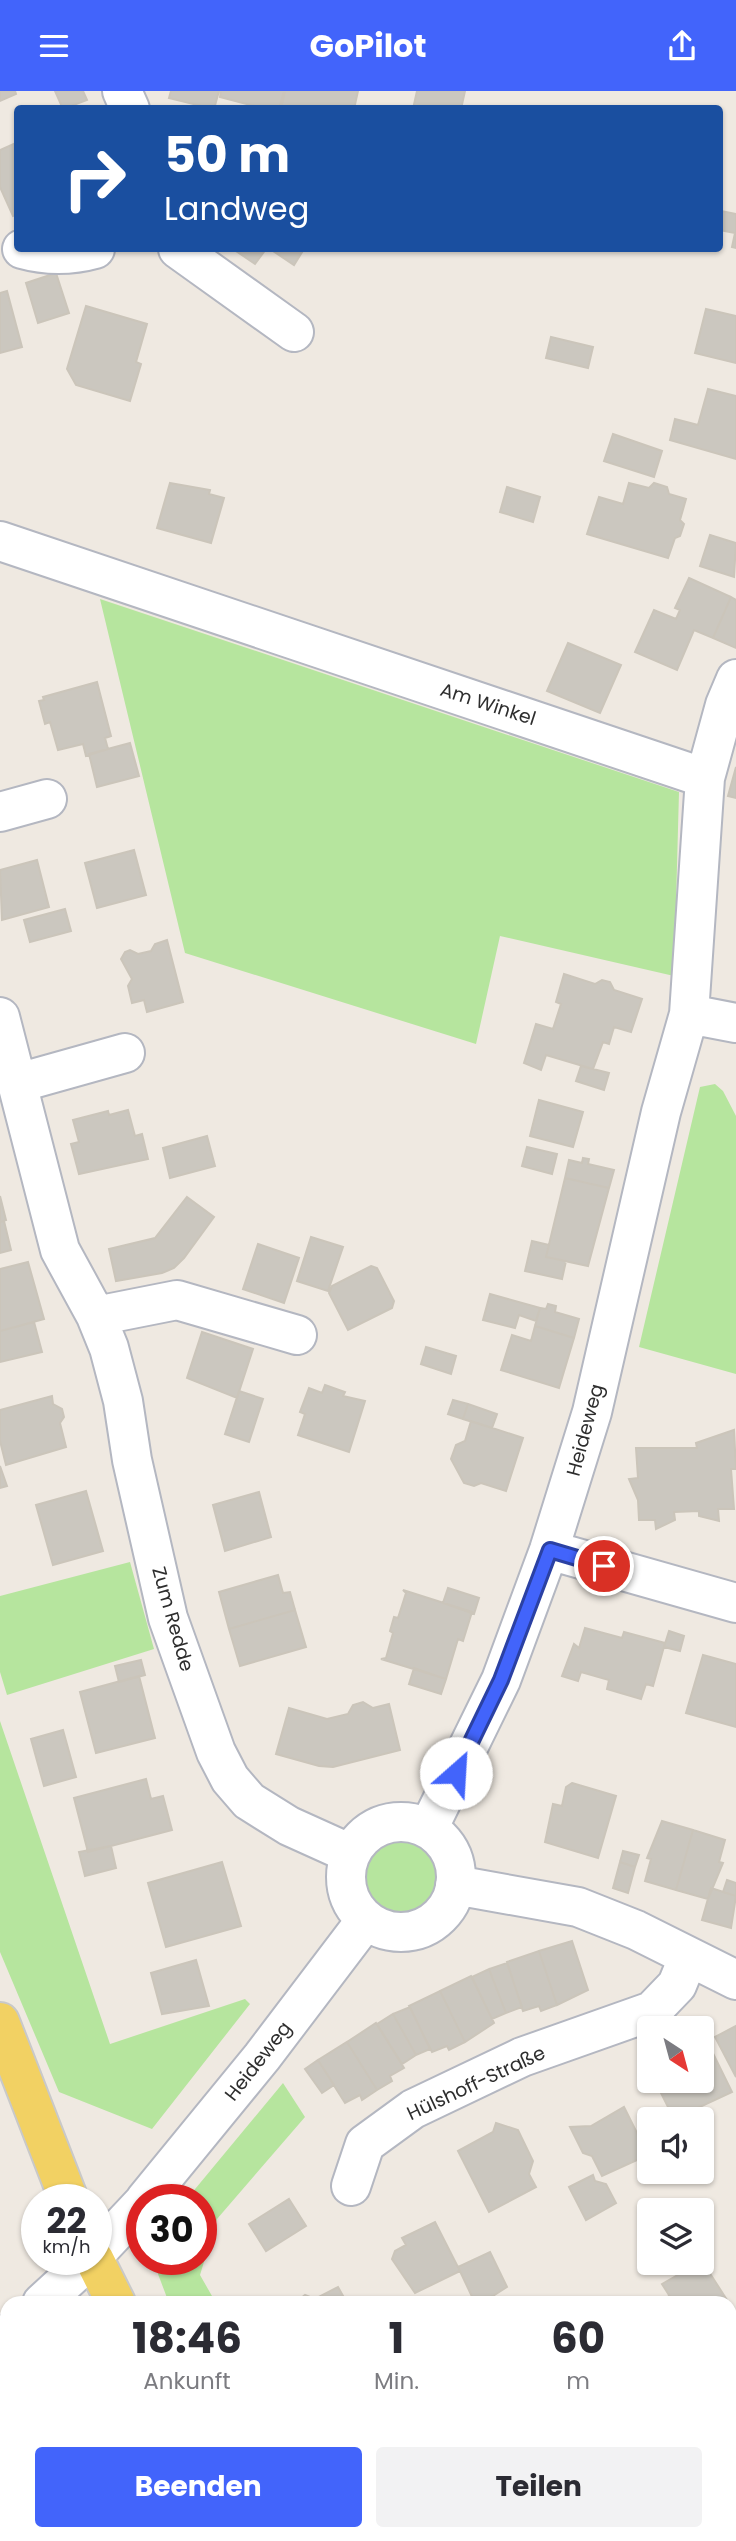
<!DOCTYPE html>
<html lang="de">
<meta charset="utf-8">
<style>
body{margin:0;font-family:Poppins,sans-serif;background:#f2f2f3;color:#2b2b33;height:100vh;display:flex;flex-direction:column;font-size:26px;white-space:nowrap}
*{box-sizing:border-box;margin:0}
p{font-size:23px;color:#7c7c81}
.icon{flex:none;width:38px;height:38px;fill:none;stroke:currentColor;stroke-width:2;stroke-linecap:round;stroke-linejoin:round}
.map{position:relative;flex:1;overflow:hidden}
.drawer{position:absolute;left:0px;top:2205px;width:737px;height:245px;display:flex;flex-direction:column;background:#fff;border-radius:21px 21px 0 0;box-shadow:0 2px 5px #0004}
.drawer>*{flex:none}
.hud{position:absolute;left:14px;top:14px;width:709px;height:147px;border-radius:7px;box-shadow:0 2px 5px #0004;background:#1a4fa0;color:#fff;overflow:hidden}
.needle{width:46px;rotate:144deg}
.fabs{position:absolute;left:637px;top:1925px;display:grid;gap:14px}
.fabs a{display:grid;place-items:center;width:77px;height:77px;border-radius:7px;background:#fff;box-shadow:0 2px 5px #0004;font-size:35px}
.speed{position:absolute;left:21px;top:2093px;display:flex;gap:14px;font-size:35px;font-weight:700;text-align:center}
.speed>*{display:grid;place-content:center;width:91px;height:91px;border-radius:50%;background:#fff;box-shadow:0 2px 5px #0004;line-height:1}
.speed small{font-size:18px;font-weight:400}
.speed .limit{border:10px solid #d22;background:#fff;color:#111}
.pin{position:absolute;display:grid;place-items:center;width:60px;height:60px;color:#fff;margin:-30px;border:4px solid #fff;border-radius:50%;box-shadow:0 2px 7px #0007}
.me{position:absolute;width:77px;margin:-38px;rotate:26deg;stroke-linejoin:round;filter:drop-shadow(0 0 5px #0008)}
.turn{display:flex;align-items:center;gap:24px;height:147px;padding:0 35px;font-size:32px}
.turn .icon{width:91px;height:91px;stroke-width:2.5}
.turn b{display:block;font-size:49px;line-height:60px}
.eta{display:flex;justify-content:space-evenly;align-items:center;height:119px;text-align:center}
.eta b{font-size:42px;font-weight:700;line-height:49px}
.cta{display:flex;gap:14px;margin-top:auto;padding:14px 35px}
.cta a{flex:1;height:80px;border-radius:7px;background:#4264fb;color:#fff;font-size:28px;font-weight:700;line-height:80px;text-align:center}
.cta a+a{background:#f2f2f3;color:#2b2b33}
header{display:flex;justify-content:space-between;align-items:center;height:91px;padding:0 35px;background:#4264fb;color:#fff;font-size:32px;font-weight:700}
.map>svg:first-child{display:block}
.green{fill:#b6e59e}
.building{fill:#cbc7bf;stroke:#cbc5ba;stroke-width:2}
.lines{fill:none;stroke-linecap:round;stroke-linejoin:round}
.minor-casing{stroke:#b4b7c1;stroke-width:42}
.major-casing{stroke:#c9c9c9;stroke-width:42}
.minor{stroke:#fff;stroke-width:38}
.major{stroke:#f2d163;stroke-width:38}
.route-casing{stroke:#2b41a3;stroke-width:18}
.route{stroke:#4264fb;stroke-width:12}
.labels{text-anchor:middle;dominant-baseline:central;stroke-width:5;stroke-linejoin:round;paint-order:stroke}
.street-label{font-size:19px;fill:#2e2e2e;stroke:#fff}
</style>
<header><svg class="icon" aria-label="menu" viewBox="0 0 24 24"><path d="M4 6h16M4 12h16M4 18h16"/></svg>GoPilot<svg class="icon" aria-label="share" viewBox="0 0 24 24"><path d="M12 15V3M7 8l5-5 5 5M5 13v7h14v-7"/></svg></header>
<div class="map">
<svg width="736" height="2450" viewBox="0 0 736 2450">
<rect width="100%" height="100%" fill="#efe9e1"/>
<path class="green" d="M100 508 679 701 674 885 500 845 476 953 185 862Z
M715 993 723 1000 736 1025V1283L639 1256 700 996Z
M130 1471 154 1558 7 1604 0 1581V1505Z
M0 1630 110 1953 245 1908 250 1913 152 2038 59 2001 0 1861Z
M365 1787a37 37 0 1 1 74 0a37 37 0 1 1-74 0Z
M283 1992 305 2026 217 2128 200 2184 216 2212H169L158 2183 160 2168H201V2109H186Z
M282 2443H348L352 2450H286Z"/>
<path class="building" d="M0 0H15L16 3 0 10Z
M55 0H83L87 9 63 18Z
M171 0H219L214 18 169 7Z
M221 0H284L279 18H266L220 6Z
M285 0H358L354 18H281Z
M417 0H465L461 18H413Z
M18 51V123L13 125 0 96V59Z
M721 120 736 123V157L732 156 735 142 719 139Z
M233 158H266L255 173Z
M270 158H304L294 174Z
M56 182 69 222 38 232 26 192Z
M7 200 22 256 0 262V202Z
M86 215 147 233 136 271 141 273 130 310 76 294 67 278Z
M706 218 736 225V272L695 262Z
M551 246 593 256 588 277 546 267Z
M708 298 736 305V368L670 349 675 328 698 334Z
M613 343 662 360 654 386 604 370Z
M170 392 210 399 209 403 224 407 211 452 157 437Z
M629 392 649 397 654 392 667 396 669 403 686 408 680 429 684 433 680 445 675 447 668 467 587 443 599 406 623 413Z
M507 396 540 406 533 431 500 421Z
M710 444 736 452 734 486 700 475Z
M689 487 731 506 713 547 694 539 677 579 635 561 654 519 676 528 680 519 675 517Z
M731 506 736 509V557L713 547Z
M568 552 621 574 600 622 547 600Z
M97 591 111 645 105 647 108 658 86 665 83 653 58 659 50 631 45 633 39 610 44 609 43 606Z
M130 652 139 685 97 696 89 663Z
M736 676V707L728 705Z
M134 759 146 804 97 817 85 772Z
M37 769 49 816 2 829 0 779Z
M65 818 71 840 30 851 24 829Z
M167 849 183 911 147 921 144 909 132 912 128 895 132 888 121 868 125 861 130 859 138 863 151 860 155 853Z
M564 883 595 893 602 889 610 891 614 899 642 908 631 941 614 936 609 953 603 951 593 978 546 964 541 979 524 972 536 933 553 938 561 913 556 911Z
M581 975 609 982 604 999 576 990Z
M539 1009 583 1021 573 1056 530 1045Z
M128 1019 135 1045 142 1043 148 1068 79 1083 71 1053 79 1051 73 1029 108 1020 109 1024Z
M207 1045 215 1075 170 1087 163 1057Z
M527 1056 557 1063 552 1083 522 1075Z
M583 1067 589 1068 588 1073 614 1079 609 1097 565 1087 569 1069 582 1072Z
M565 1087 609 1097 588 1175 546 1166Z
M0 1105 6 1129 0 1131Z
M187 1106 214 1126 184 1167 174 1177 162 1182 116 1190 109 1158 155 1147Z
M4 1130 11 1159 0 1162V1131Z
M311 1146 343 1156 328 1200 297 1190Z
M532 1150 549 1154 546 1166 566 1170 562 1188 525 1180Z
M258 1153 299 1167 284 1212 243 1198Z
M28 1171 44 1228 0 1240V1178Z
M371 1175 377 1177 394 1210 392 1217 348 1239 329 1202 332 1195Z
M490 1203 540 1217 536 1230 519 1224 515 1237 483 1229Z
M548 1213 556 1215 555 1221 579 1228 574 1247 535 1235 540 1217 546 1218Z
M34 1231 42 1261 0 1271V1240Z
M535 1235 574 1247 559 1297 501 1279 512 1244 531 1250Z
M202 1241 253 1258 237 1307 187 1287Z
M426 1256 456 1265 451 1283 421 1273Z
M325 1294 345 1301 343 1305 365 1310 349 1361 298 1344 305 1323 300 1321 309 1297 322 1302Z
M239 1300 263 1308 249 1351 225 1343Z
M52 1305 53 1313 62 1318 64 1326 60 1332 66 1356 6 1374 0 1350V1319Z
M453 1309 468 1313 463 1328 448 1323Z
M468 1313 497 1323 492 1337 463 1328Z
M471 1330 523 1347 506 1400 481 1392 474 1395 464 1392 451 1368 456 1354 465 1350Z
M734 1339 736 1378H731L734 1418H718L719 1430 699 1425V1420L674 1421 675 1429 656 1438 655 1429H639L638 1409 629 1388 638 1387 636 1357H697L696 1352Z
M0 1375 7 1395 0 1397Z
M86 1400 103 1460 53 1474 36 1414Z
M259 1401 271 1446 225 1460 213 1414Z
M278 1484 283 1502 290 1501 295 1519 229 1538 219 1501Z
M448 1497 479 1507 474 1523 443 1512Z
M403 1499 472 1521 463 1550 458 1548 446 1588 381 1568 386 1567 393 1542 390 1540 394 1526 398 1527 406 1502Z
M295 1519 306 1556 240 1575 229 1538Z
M585 1537 622 1547 624 1541 665 1552 653 1595 646 1593 641 1608 607 1598 609 1589 581 1581 578 1590 562 1585 574 1553 579 1557Z
M669 1540 684 1545 680 1560 664 1556Z
M703 1564 736 1573V1636L686 1622Z
M141 1569 145 1584 119 1591 115 1575Z
M414 1577 446 1588 441 1603 409 1593Z
M139 1585 155 1647 96 1662 80 1601Z
M363 1611 373 1617 389 1613 400 1659 333 1676 319 1675 276 1663 289 1617 327 1628 348 1623 353 1614Z
M63 1639 76 1686 44 1695 31 1648Z
M146 1688 151 1708 163 1705 172 1739 88 1761 74 1707Z
M572 1692 616 1705 598 1767 545 1751 553 1713 562 1715 566 1696Z
M662 1730 693 1739 676 1799 645 1790 651 1768 647 1767Z
M693 1739 725 1749 719 1771 723 1772 708 1808 676 1799Z
M111 1755 116 1777 85 1785 79 1761Z
M623 1760 639 1764 635 1776 620 1771Z
M222 1771 241 1835 166 1856 148 1792Z
M620 1771 635 1776 628 1802 613 1797Z
M727 1789 736 1792V1805L723 1801Z
M711 1797 736 1805 731 1837 702 1829Z
M572 1850 588 1899 557 1914 539 1860Z
M539 1860 557 1914 541 1920 539 1915 523 1920 507 1871Z
M196 1869 209 1915 162 1923 151 1882Z
M507 1872 522 1916 506 1922 489 1878Z
M489 1878 506 1922 492 1928 472 1886Z
M471 1885 494 1932 465 1951 440 1900Z
M440 1900 465 1951 449 1959 447 1955 432 1961 409 1915Z
M410 1916 430 1958 416 1964 393 1923Z
M393 1923 416 1964 402 1973 377 1933Z
M376 1932 404 1977 390 1985 392 1990 377 1999 347 1951Z
M736 1935V1986L715 1946Z
M705 1946 732 2001 674 2028 655 1990H702V1948Z
M347 1951 377 1999 362 2009 360 2004 345 2012 318 1969Z
M318 1969 334 1994 322 2002 305 1978Z
M624 2016 648 2064 602 2085 592 2065 583 2062 570 2036 591 2035Z
M496 2032 518 2039 533 2070 529 2083 536 2096 489 2121 458 2060 493 2041Z
M593 2084 595 2090 606 2093 616 2112 586 2129 569 2096Z
M289 2108 306 2135 266 2160 249 2133Z
M435 2131 460 2180 415 2202 392 2168 395 2160 406 2154 402 2147Z
M490 2161 507 2196 482 2212H475L458 2176Z
M702 2170 727 2209 723 2212H674L662 2193Z
M338 2196 347 2212H295L305 2204 315 2208Z
M669 2205 674 2212H658Z
M736 2342V2410L730 2397V2345Z
M730 2397 736 2410V2434L730 2437Z
M18 2443H40L32 2450H25Z
M40 2443H65L57 2450H32Z
M382 2443H424L425 2445 415 2450H386Z
M613 2443H689L691 2446 684 2450H613Z"/>
<g class="lines">
<g class="minor-casing">
<path id="minor" d="M122 0 130 18
M22 158C47 165 70 165 95 158
M178 158 294 241
M0 450 705 687
M0 721 47 708
M689 923 736 932
M0 926 60 1159 96 1225 109 1257 123 1310 132 1369 168 1527 216 1661 230 1688 249 1710 289 1735 351 1763
M18 992 125 962
M96 1225 177 1209 297 1244
M549 1459 736 1512
M346 1786a55 55 0 1 1 110 0a55 55 0 1 1-110 0Z
M428 1738 501 1589 549 1459 592 1321 661 1021 689 923 705 687 725 614 736 588
M455 1794 578 1816 636 1839 736 1889
M351 2095 365 2053 413 2018 522 1966 652 1920 677 1894 688 1867
M145 2109 262 1966 366 1829
M96 2162 142 2113
M42 2212 90 2168
M0 2249 7 2243
M730 2262 736 2259"/>
</g>
<g class="major-casing">
<path id="major" d="M0 1931 69 2109
M94 2168 116 2212
M227 2443 231 2450"/>
</g>
<use href="#minor" class="minor"/>
<use href="#major" class="major"/>
</g>
<g class="lines">
<g class="route-casing">
<path id="route" d="M456 1682 501 1589 550 1459 604 1475"/>
</g>
<use href="#route" class="route"/>
</g>
<g class="labels">
<g class="street-label">
<text transform="translate(488 613) rotate(18)">Am Winkel</text>
<text transform="translate(585 1339) rotate(-75)">Heideweg</text>
<text transform="translate(173 1528) rotate(74)">Zum Redde</text>
<text transform="translate(258 1970) rotate(-52)">Heideweg</text>
<text transform="translate(476 1992) rotate(-25)">Hülshoff-Straße</text>
</g>
</g>
</svg>
<div class="fabs">
<a><svg class="needle" viewBox="-14 -14 28 28"><path d="M0-13l5 13h-10z" fill="#e53935"/><path d="M0 13l5-13h-10z" fill="#7c7c81"/></svg></a>
<a><svg class="icon" aria-label="sound" viewBox="0 0 24 24"><path d="M4 9h4l5-4v14l-5-4H4zM17 9q2 3 0 6"/></svg></a>
<a><svg class="icon" aria-label="layers" viewBox="0 0 24 24"><path d="M12 4l9 5-9 5-9-5zM3 14l9 5 9-5"/></svg></a>
</div>
<div class="speed"><div>22<small>km/h</small></div><div class="limit">30</div></div>
<div class="pin" style="left:604px;top:1475px;background:#d93025"><svg class="icon" aria-label="arrive" viewBox="0 0 24 24"><path d="M6 21V4h12l-3 4 3 4H6"/></svg></div>
<svg class="me" style="left:456px;top:1682px" viewBox="-20 -20 40 40"><circle r="19" fill="#fff"/><path d="M0-13L10 11 0 6-10 11z" fill="#4264fb"/></svg>
<div class="hud">
<div class="turn"><svg class="icon" aria-label="right" viewBox="0 0 24 24"><path d="M7 20v-9h11M14 6l5 5-5 5"/></svg><div><b>50 m</b>Landweg</div></div>
</div>
<section class="drawer">
<div class="eta">
<div><b>18:46</b><p>Ankunft</p></div>
<div><b>1</b><p>Min.</p></div>
<div><b>60</b><p>m</p></div>
</div>
<div class="cta"><a>Beenden</a><a>Teilen</a></div>
</section>
</div>
